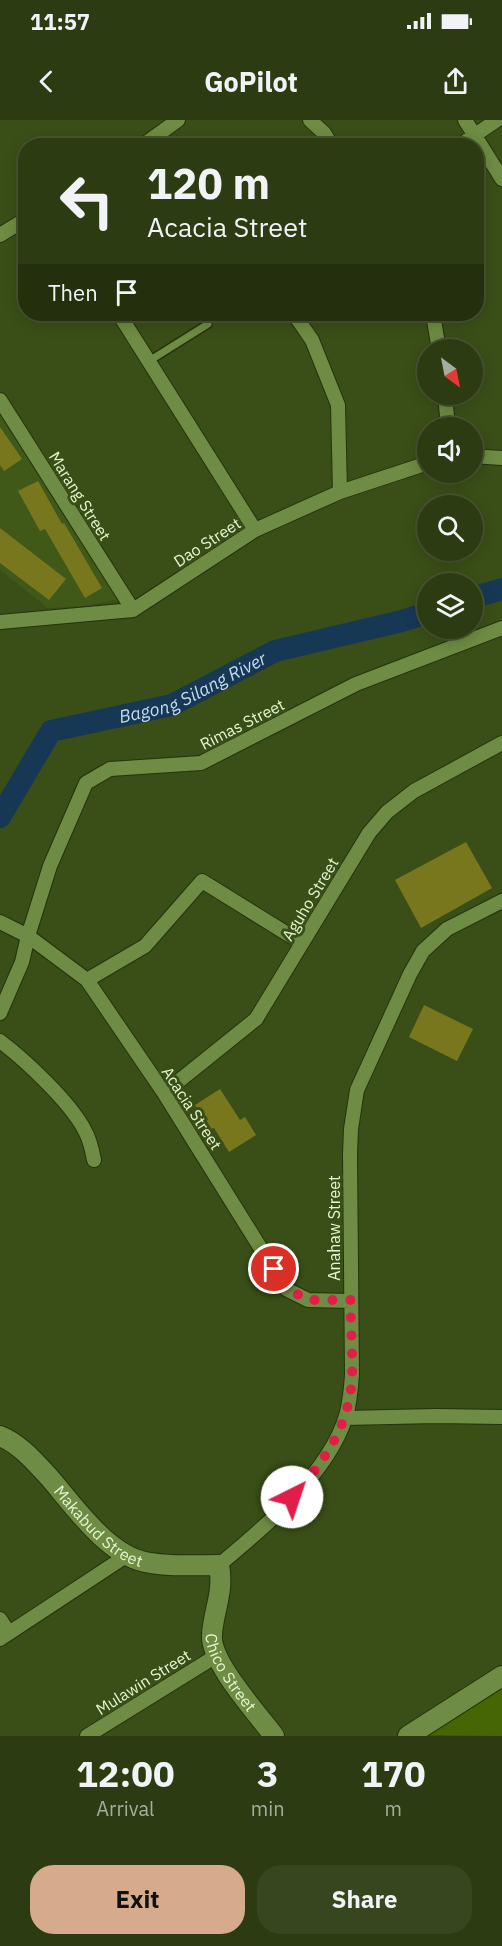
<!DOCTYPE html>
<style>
body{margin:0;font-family:"IBM Plex Sans",sans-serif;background:#38461f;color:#f1f3f6;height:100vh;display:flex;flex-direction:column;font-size:22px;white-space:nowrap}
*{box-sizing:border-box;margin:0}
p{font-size:20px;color:#a6ad9f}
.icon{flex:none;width:33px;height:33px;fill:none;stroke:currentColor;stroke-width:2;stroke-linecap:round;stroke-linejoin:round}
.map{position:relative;height:1616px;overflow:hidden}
.panel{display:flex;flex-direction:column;background:#2c3b11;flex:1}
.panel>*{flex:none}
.hud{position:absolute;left:18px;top:18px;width:466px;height:183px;border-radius:24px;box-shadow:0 3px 15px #0003,0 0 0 2px #485531;background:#2c3b11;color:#f1f3f6;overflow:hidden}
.needle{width:39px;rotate:148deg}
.tools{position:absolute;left:417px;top:219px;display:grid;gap:12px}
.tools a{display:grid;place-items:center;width:66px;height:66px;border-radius:50%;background:#2c3b11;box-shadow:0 3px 15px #0003,0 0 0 2px #485531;font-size:30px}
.pin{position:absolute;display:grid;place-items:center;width:51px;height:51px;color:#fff;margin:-26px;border:3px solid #fff;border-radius:50%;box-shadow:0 2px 6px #0007}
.me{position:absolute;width:66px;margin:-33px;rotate:41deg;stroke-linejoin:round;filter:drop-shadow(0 0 4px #0008)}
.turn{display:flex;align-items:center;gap:21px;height:126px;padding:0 30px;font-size:27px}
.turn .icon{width:78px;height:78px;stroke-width:2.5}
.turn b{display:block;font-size:42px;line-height:51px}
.then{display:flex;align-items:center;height:57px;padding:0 30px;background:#0003;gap:12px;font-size:22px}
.eta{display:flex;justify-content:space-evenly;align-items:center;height:102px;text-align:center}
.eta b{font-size:36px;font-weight:700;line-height:42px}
.primary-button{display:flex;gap:12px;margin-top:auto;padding:12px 30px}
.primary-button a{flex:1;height:69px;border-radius:24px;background:#d6ab8b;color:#111;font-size:24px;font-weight:700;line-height:69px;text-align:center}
.primary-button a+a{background:#38461f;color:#f1f3f6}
.status{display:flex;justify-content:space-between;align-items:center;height:42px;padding:0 30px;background:#2c3b11;direction:ltr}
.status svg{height:16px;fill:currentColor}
header{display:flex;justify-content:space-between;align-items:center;height:78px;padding:0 30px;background:#2c3b11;font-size:27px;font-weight:700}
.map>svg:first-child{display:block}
.built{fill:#405919}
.green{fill:#466605}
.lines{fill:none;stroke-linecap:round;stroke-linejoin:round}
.river{stroke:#173855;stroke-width:22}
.building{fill:#79771d}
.lane-casing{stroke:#24330c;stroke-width:10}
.street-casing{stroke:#24330c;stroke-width:16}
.secondary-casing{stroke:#24330c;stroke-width:22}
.lane{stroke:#6e8c43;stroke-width:7}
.street{stroke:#6e8c43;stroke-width:14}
.secondary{stroke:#6e8c43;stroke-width:20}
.route{stroke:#e11d48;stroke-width:10;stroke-dasharray:0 18}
.labels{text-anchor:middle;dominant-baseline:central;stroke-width:6;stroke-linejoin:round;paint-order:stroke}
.street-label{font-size:16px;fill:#e4f6d0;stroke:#3a4f17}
.water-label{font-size:18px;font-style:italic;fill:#c4daef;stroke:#3a4f17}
</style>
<div class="status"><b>11:57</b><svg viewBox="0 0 49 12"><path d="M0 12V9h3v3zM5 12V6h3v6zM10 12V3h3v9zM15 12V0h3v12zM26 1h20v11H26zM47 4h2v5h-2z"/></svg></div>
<header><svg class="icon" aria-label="back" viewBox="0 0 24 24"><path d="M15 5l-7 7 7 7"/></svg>GoPilot<svg class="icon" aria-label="share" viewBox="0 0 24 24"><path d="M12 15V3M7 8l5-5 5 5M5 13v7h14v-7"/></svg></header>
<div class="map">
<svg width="502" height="1616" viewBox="0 0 502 1616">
<rect width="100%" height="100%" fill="#3a4f17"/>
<path class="built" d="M0 290 119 479 84 486 48 488 0 450Z"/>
<path class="green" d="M502 1569V1616L429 1615Z"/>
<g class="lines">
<g class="river">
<path d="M472 478 502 469"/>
<path id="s1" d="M0 697 51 611 172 585 275 531 402 501 428 493"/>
</g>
</g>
<path class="building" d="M0 307 22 339 4 351 0 345Z
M38 361 62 404 64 403 102 468 85 478 45 409 40 411 18 371Z
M0 408 66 459 49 480 0 443Z
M466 722 492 768 421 808 395 760Z
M424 885 473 909 457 941 409 917Z
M220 969 240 1000 245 997 256 1015 229 1032 214 1008 211 1009 195 985Z"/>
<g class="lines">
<g class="lane-casing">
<path id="lane" d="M149 241 208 204"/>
</g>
<g class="street-casing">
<path id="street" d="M310 0 324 13 332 26
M465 0 502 59
M142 26 178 0
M459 26 497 0
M0 115 26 99
M119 194 255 410
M294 194 312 220 338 285 340 372
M433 194 439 230
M445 274 448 308
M0 280 133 490
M472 336 502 338
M0 502 133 490 255 410 340 372 428 343
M0 802 28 816 87 860 164 973 286 1169 308 1180 351 1181
M87 860 145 826 202 761 302 823
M0 893 22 842 28 816 50 746 86 663 110 649 201 643 356 564 502 508
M0 921C25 940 69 981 84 1009 90 1019 92 1029 94 1040
M164 973 256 899 369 713 387 692 414 671 502 623
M345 1298 436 1296 502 1297
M219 1445C264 1408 329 1353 346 1296 350 1282 351 1269 352 1255L350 1034 351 1009 357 970 410 854 423 831 447 809 502 781
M0 1499 9 1513
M0 1519 126 1436
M87 1616 216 1536"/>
</g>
<g class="secondary-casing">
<g id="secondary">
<path id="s2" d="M0 1316C20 1324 35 1342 49 1357 74 1386 107 1434 145 1442 169 1447 195 1445 219 1445 224 1473 214 1488 212 1514 209 1541 257 1593 274 1616"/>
<path d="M408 1616 502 1556"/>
</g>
</g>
<use href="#lane" class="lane"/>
<use href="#street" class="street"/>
<use href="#secondary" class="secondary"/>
</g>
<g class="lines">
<path class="route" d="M274 1149 286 1168 308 1180H351C350 1205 353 1230 352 1255 351 1303 324 1343 292 1377"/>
</g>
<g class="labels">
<g class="street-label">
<text transform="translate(80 376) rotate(58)">Marang Street</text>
<text transform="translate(207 422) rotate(-33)">Dao Street</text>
<text transform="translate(242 604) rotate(-27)">Rimas Street</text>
<text transform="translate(310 779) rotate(-59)">Aguho Street</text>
<text transform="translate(192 988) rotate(57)">Acacia Street</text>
<text transform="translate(334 1108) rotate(-90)">Anahaw Street</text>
<text stroke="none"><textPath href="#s2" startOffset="135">Makabud Street</textPath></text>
<text stroke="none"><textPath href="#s2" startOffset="382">Chico Street</textPath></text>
<text transform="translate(143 1562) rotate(-32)">Mulawin Street</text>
</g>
<g class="water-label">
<text stroke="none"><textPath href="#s1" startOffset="249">Bagong Silang River</textPath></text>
</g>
</g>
</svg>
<div class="tools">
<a><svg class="needle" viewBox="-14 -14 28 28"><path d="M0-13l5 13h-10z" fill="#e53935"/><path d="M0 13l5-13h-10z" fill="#a6ad9f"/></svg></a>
<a><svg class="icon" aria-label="sound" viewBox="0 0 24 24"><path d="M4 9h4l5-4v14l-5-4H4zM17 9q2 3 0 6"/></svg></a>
<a><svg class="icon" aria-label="search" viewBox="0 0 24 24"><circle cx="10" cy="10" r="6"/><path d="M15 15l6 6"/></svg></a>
<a><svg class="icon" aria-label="layers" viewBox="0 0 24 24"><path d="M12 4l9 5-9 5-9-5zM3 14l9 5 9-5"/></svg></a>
</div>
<div class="pin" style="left:274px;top:1149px;background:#d93025"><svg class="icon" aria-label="arrive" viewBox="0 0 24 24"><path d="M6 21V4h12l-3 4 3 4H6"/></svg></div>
<svg class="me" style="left:292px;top:1377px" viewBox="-20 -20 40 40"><circle r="19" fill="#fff"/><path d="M0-13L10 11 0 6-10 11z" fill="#e11d48"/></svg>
<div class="hud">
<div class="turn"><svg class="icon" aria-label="left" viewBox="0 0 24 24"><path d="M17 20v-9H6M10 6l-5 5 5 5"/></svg><div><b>120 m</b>Acacia Street</div></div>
<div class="then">Then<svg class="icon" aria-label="arrive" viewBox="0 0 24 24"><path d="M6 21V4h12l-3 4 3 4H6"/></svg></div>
</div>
</div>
<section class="panel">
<div class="eta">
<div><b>12:00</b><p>Arrival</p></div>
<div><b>3</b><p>min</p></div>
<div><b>170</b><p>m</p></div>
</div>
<div class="primary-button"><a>Exit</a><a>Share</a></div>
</section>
